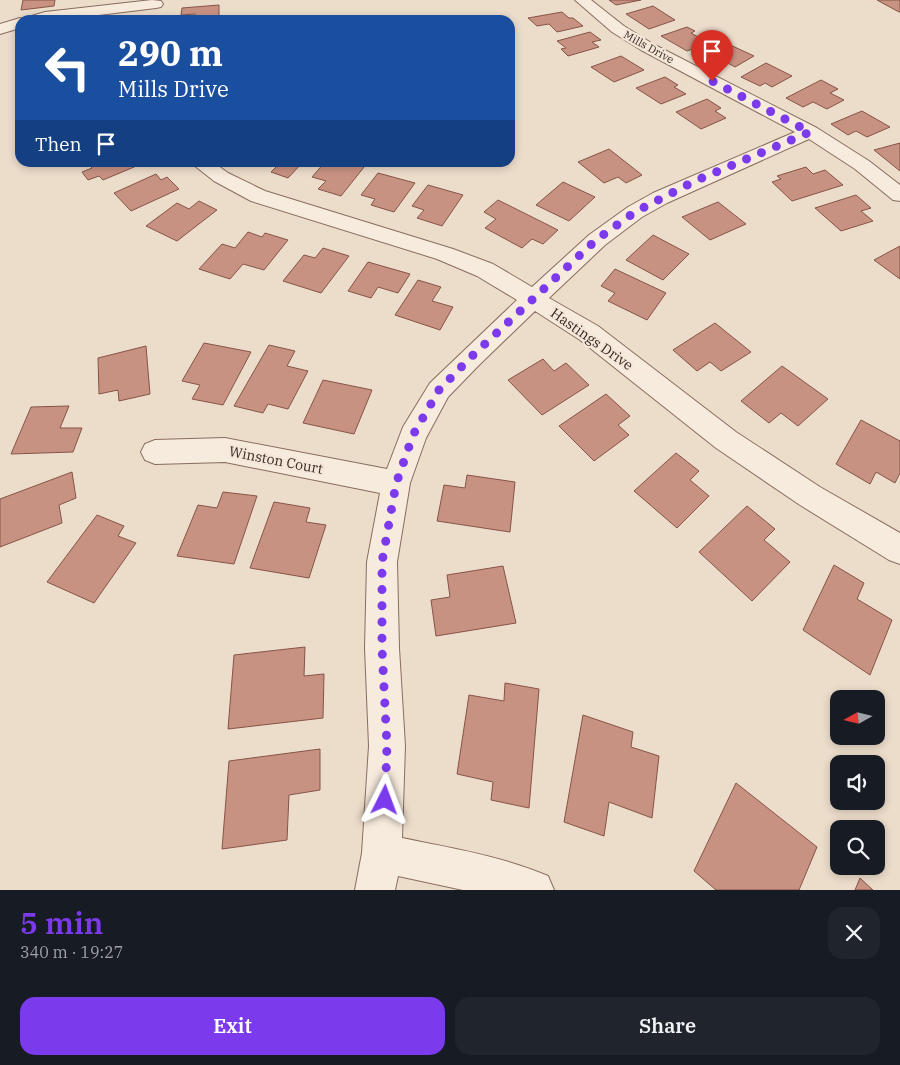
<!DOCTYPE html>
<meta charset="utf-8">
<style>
body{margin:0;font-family:"IBM Plex Serif",serif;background:#20242c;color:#f1f3f6;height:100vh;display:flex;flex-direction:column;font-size:19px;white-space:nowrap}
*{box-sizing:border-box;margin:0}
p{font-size:16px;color:#9ea1a6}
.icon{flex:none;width:28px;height:28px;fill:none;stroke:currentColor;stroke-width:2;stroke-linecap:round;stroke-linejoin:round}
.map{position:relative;height:890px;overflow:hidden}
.details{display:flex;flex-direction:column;background:#171b24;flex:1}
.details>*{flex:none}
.hud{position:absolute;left:15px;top:15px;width:500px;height:152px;border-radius:15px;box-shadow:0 2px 8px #0003;background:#1a4fa0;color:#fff;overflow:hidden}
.needle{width:32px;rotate:262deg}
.buttons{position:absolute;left:830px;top:690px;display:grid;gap:10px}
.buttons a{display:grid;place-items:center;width:55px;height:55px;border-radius:10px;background:#171b24;box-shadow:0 2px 8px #0003;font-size:25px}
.pin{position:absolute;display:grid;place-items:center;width:42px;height:42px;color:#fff;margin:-51px -21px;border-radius:50% 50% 50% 0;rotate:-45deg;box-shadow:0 0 5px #0007}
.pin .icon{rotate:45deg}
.me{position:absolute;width:55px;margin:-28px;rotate:3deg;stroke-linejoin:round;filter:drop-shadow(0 0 4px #0008)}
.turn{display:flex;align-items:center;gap:18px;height:105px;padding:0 20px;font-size:22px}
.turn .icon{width:65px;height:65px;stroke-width:2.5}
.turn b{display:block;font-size:35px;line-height:42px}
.then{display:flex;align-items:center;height:48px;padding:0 20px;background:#0003;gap:10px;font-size:19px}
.round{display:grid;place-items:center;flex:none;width:52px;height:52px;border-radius:15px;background:#20242c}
.head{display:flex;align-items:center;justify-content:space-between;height:85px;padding:0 20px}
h1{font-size:30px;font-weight:600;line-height:38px;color:#7c3aed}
.cta{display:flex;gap:10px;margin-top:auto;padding:10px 20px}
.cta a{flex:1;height:58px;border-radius:15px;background:#7c3aed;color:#fff;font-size:20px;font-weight:600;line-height:58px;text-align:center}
.cta a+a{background:#20242c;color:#f1f3f6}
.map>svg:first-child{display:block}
.building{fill:#c89283;stroke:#865447}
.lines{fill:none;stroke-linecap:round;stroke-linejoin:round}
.minor-casing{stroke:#886d5f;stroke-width:2}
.minor{fill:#f7ebdd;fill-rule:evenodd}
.route{stroke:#7c3aed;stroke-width:9;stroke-dasharray:0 16.2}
.labels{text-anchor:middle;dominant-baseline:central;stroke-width:4.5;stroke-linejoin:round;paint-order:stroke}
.far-street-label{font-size:11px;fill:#3a2922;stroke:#f4e7d9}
.street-label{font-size:14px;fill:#3a2922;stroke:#f4e7d9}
</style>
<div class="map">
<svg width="900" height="890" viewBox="0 0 900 890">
<rect width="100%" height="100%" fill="#ecdcca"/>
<path class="building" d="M23 0H55L54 6 21 10Z
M609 0H641L616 5Z
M877 0H900V12H899Z
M219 5V19L195 20V14L181 15 182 8Z
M653 6 675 20 649 29 626 14Z
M562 12 569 18H573L583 26 557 32 549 24 537 26 528 18Z
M687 27 695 31 691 33 709 43 687 51 661 36Z
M590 32 601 40 592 42 599 47 568 56 561 49 566 48 557 41Z
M726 43 754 56 735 67 724 61 716 65 700 57Z
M621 56 644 70 614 82 591 67Z
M766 63 792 76 772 87 765 83 760 86 741 77Z
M665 77 678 85 674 87 686 94 661 104 636 88Z
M821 80 838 89 830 93 844 100 827 109 813 102 803 107 786 98Z
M707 99 721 108 715 111 726 118 701 129 676 112Z
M862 111 890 127 867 137 856 131 848 135 831 124Z
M900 143V171L874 150Z
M609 149 642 175 626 183 618 177 604 183 578 162Z
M91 162H146L103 180 99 176 88 180 82 172 92 168 88 164Z
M276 162H303L288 178 271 172 280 163Z
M325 162H368L341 196 318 189 326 181 312 177Z
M806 167 813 174 825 170 843 185 792 201 772 182 781 179 777 176Z
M378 173 415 183 394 212 371 205 375 199 361 195Z
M156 174 161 180 167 177 179 189 131 211 114 193Z
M563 182 595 197 569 221 536 205Z
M428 185 463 195 442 226 417 218 424 210 412 206Z
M856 195 871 208 861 211 873 221 841 231 815 208Z
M498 200 558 230 543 244 532 239 522 248 485 228 496 219 484 212Z
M199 201 217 210 177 241 146 226 177 203 189 209Z
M718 202 746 224 710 240 682 217Z
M248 232 262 237 265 233 288 240 264 270 243 264 230 279 199 269 222 244 235 248Z
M653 235 689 254 663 280 626 260Z
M900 246V279L874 260Z
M323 248 349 256 321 293 283 281 304 255 315 258Z
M368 262 410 274 398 293 378 287 371 298 348 291Z
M615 269 666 293 647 320 608 301 615 293 601 286Z
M418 280 441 287 432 301 453 307 440 330 395 315Z
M715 323 751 352 721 371 710 362 697 371 673 350Z
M204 343 251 352 223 405 192 399 200 385 182 381Z
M269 345 295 351 287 366 308 371 288 409 268 404 263 413 234 406Z
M146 346 150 394 119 401 118 390 99 394 98 358Z
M543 359 554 371 566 363 589 385 542 415 508 380Z
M782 366 828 399 798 426 781 413 769 423 741 401Z
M323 380 372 390 354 434 303 423Z
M606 394 630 416 618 425 629 435 594 461 559 426Z
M69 406 60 428H82L73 452 11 454 31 407Z
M861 420 900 441V473L895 483 876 472 870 484 836 464Z
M676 453 699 471 690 480 709 496 677 528 634 491Z
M72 472 76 498 59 505 62 523 0 547V499Z
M467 475 515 482 510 532 437 521 444 485 465 488Z
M223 492 257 496 234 564 177 556 198 505 217 508Z
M274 502 310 508 306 522 326 525 309 578 250 568Z
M747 506 775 529 764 540 790 562 752 601 699 552Z
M97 515 124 526 118 536 136 543 94 603 47 582Z
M834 565 864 583 857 599 892 620 870 675 803 630Z
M503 566 516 623 436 636 431 600 450 597 447 575Z
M305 647 304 676 324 674 323 718 228 729 234 655Z
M505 683 539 689 529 808 491 800 493 782 457 774 469 695 504 701Z
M583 715 633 732 631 747 659 756 652 818 609 802 604 836 564 822Z
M320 749V790L289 795 287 840 222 849 229 761Z
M736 783 817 847 799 890H716L694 871Z
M860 878 873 890H855Z"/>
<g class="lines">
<g class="minor-casing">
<path id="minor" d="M152 0 161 1 163 4 161 7 156 8 58 20H20V28L0 34V24L20 18 25 20 28 17 45 12Z
M575 0H591L624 26 653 44 817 128 869 161 900 185V201L893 200 855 169 809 139 667 203 642 217 605 245 549 298 598 326 736 432 820 487 900 533V564L889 560 800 505 716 448 580 340 535 311 479 365 448 397 426 438 410 483 397 562 399 648 405 746 402 838C451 848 501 856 548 876L554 890H463L398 876 395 890H355L362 853 369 746 365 648 367 562 380 493 225 462 155 464 145 460 141 452 145 444 155 440 225 438 387 469 403 427 430 383 517 300 477 276 437 259 251 201 214 181 190 162H213L228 173 265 191 453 249 493 264 532 287 589 235 628 207 653 193 795 132 641 50 612 32Z"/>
</g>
<use href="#minor" class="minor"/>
</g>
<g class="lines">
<path class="route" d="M385 800 387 746 382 648V562L396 484 413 435 439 390 470 358 596 240 635 212 695 181 810 132 712 81"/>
</g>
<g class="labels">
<g class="far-street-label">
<text transform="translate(649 47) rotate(29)">Mills Drive</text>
</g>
<g class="street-label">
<text transform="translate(592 339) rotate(35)">Hastings Drive</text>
<text transform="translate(276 460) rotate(11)">Winston Court</text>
</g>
</g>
</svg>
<div class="buttons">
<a><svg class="needle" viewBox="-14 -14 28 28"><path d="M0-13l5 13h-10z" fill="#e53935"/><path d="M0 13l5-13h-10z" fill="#9ea1a6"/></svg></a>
<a><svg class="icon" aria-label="sound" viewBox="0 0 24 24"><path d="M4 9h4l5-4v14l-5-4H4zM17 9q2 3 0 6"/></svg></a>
<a><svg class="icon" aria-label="search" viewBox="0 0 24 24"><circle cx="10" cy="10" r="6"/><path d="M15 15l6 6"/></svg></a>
</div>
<div class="pin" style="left:712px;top:81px;background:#d93025"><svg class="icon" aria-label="arrive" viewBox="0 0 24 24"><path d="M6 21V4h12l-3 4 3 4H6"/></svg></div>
<svg class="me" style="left:385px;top:800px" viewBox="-20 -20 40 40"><path d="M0-17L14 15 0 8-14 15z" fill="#7c3aed" stroke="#fff" stroke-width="4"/></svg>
<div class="hud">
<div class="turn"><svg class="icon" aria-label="left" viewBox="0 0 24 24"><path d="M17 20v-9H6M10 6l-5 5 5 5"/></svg><div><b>290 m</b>Mills Drive</div></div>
<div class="then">Then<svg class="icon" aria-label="arrive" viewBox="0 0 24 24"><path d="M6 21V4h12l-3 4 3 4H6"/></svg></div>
</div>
</div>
<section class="details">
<div class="head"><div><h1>5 min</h1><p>340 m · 19:27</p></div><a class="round"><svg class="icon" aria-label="close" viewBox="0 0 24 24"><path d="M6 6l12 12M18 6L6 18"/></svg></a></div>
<div class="cta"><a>Exit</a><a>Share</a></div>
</section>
